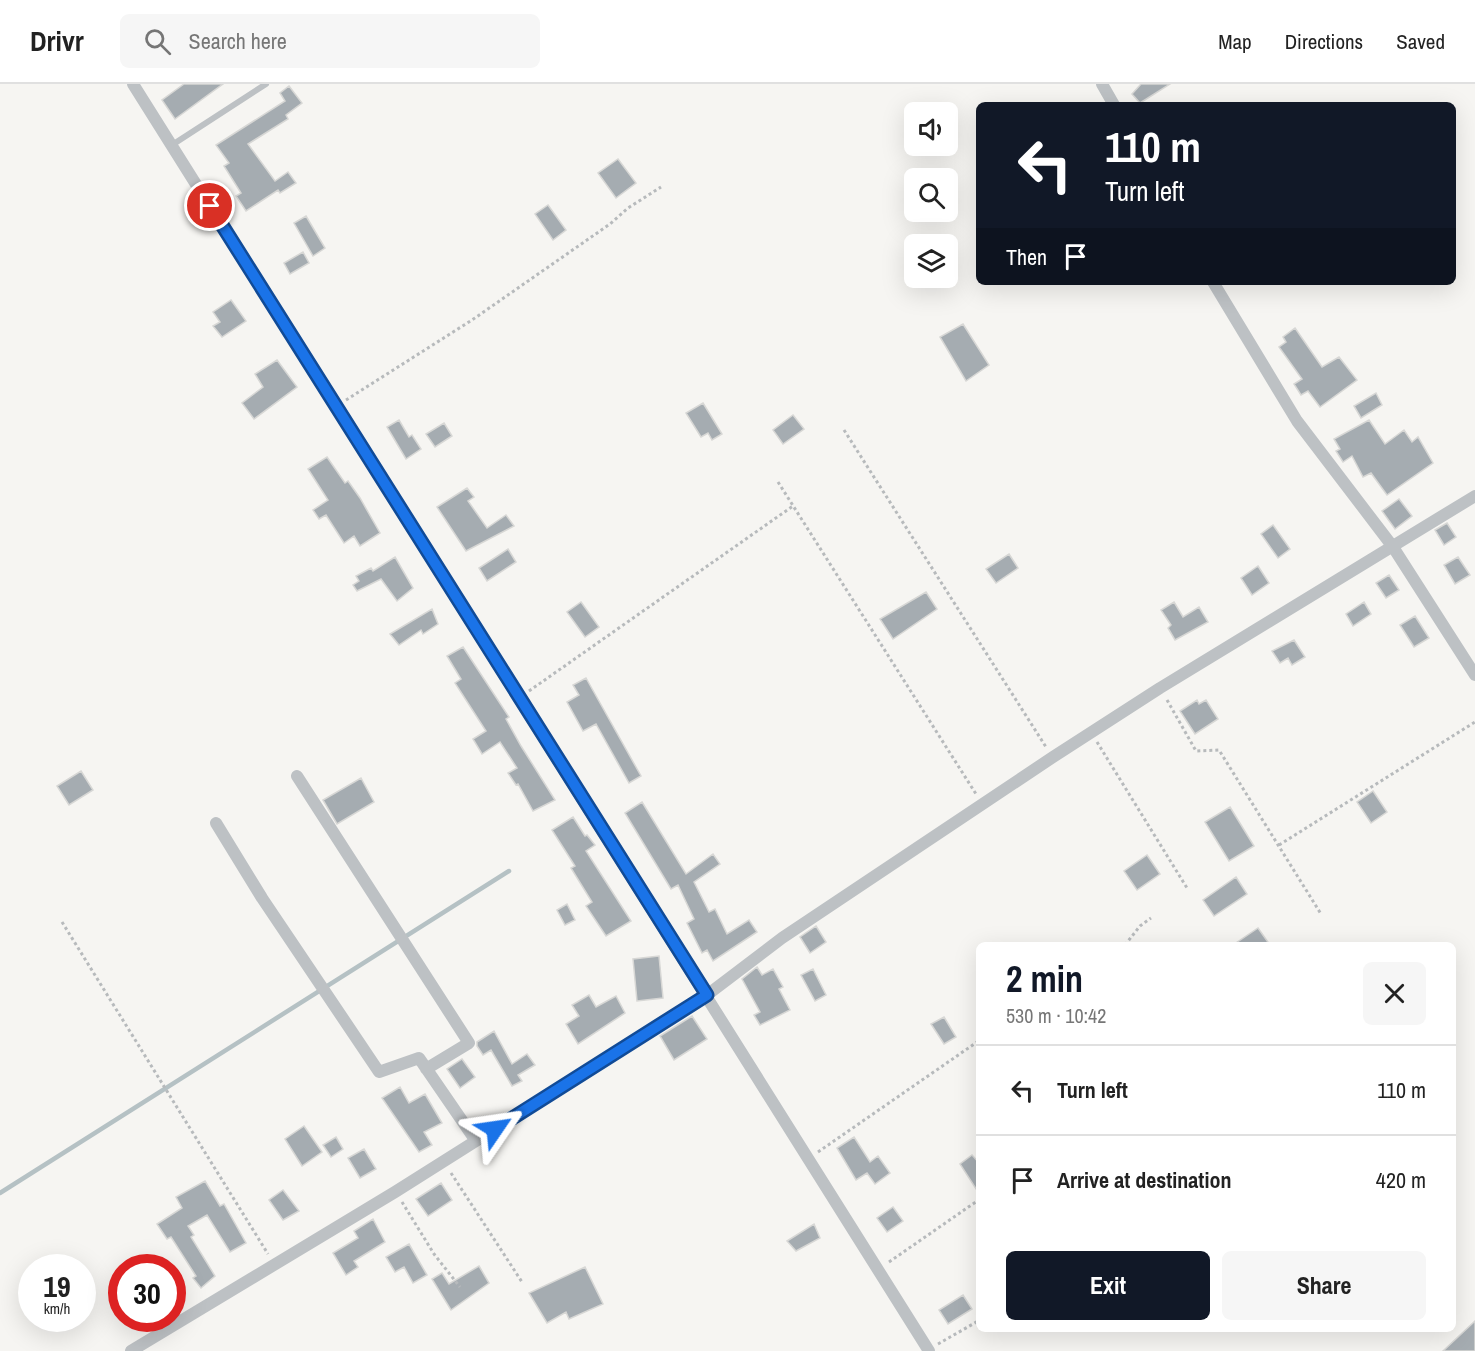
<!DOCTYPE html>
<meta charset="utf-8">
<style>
body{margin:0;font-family:"Archivo Narrow",sans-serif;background:#f6f6f6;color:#222;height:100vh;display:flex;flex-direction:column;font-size:22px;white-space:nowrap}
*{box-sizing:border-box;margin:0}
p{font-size:20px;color:#767676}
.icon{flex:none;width:33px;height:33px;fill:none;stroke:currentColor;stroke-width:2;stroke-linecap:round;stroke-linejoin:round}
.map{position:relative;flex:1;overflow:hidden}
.details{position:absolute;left:976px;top:858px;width:480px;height:390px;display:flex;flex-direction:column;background:#fff;border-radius:9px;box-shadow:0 6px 24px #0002}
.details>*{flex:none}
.guide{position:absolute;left:976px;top:18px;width:480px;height:183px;border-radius:9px;box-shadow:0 6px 24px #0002;background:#111827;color:#fff;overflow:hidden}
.fabs{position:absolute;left:904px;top:18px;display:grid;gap:12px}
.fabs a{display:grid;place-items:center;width:54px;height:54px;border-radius:9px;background:#fff;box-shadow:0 6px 24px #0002;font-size:30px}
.speed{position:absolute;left:18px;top:1170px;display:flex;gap:12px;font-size:30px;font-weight:700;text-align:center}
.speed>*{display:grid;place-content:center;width:78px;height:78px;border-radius:50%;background:#fff;box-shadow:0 6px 24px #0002;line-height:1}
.speed small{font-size:15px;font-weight:400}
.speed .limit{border:9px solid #d22;background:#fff;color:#111}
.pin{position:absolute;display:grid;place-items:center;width:51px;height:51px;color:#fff;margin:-26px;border:3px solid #fff;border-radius:50%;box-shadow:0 2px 6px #0007}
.me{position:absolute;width:66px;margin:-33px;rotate:58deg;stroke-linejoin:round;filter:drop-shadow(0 0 4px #0008)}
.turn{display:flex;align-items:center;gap:21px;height:126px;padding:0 30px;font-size:27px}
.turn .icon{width:78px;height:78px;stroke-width:2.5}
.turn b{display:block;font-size:42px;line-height:51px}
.then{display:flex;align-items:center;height:57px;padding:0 30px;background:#0003;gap:12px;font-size:22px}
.round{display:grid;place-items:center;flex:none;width:63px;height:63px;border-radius:9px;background:#f6f6f6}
.head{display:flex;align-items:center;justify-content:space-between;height:102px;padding:0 30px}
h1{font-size:36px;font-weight:800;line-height:45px;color:#111827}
.cta{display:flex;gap:12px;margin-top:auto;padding:12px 30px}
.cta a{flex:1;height:69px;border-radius:9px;background:#111827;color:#fff;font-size:24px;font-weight:800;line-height:69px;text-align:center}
.cta a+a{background:#f6f6f6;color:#222}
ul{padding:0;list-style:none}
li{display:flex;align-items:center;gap:18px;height:90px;padding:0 30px;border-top:2px solid #e0e0e0}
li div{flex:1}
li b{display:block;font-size:22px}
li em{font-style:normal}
header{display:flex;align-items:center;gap:36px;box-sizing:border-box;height:84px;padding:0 30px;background:#fff;border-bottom:2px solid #e0e0e0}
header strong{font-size:28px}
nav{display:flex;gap:33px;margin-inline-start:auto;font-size:21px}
.search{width:420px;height:54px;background:#f6f6f6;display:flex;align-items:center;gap:15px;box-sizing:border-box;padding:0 21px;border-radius:9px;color:#767676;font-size:22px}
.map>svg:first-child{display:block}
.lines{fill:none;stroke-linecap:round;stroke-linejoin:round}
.stream{stroke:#b5c1c4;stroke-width:4.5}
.building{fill:#a5acb1;stroke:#d7d7d5;stroke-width:1.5}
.path{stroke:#b7babc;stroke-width:3;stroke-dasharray:3 3;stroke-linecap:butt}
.lane{stroke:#bdc1c4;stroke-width:6}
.street{stroke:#bdc1c4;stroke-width:12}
.route-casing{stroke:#114b97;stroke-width:15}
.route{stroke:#1a73e8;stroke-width:10}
</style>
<header>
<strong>Drivr</strong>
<div class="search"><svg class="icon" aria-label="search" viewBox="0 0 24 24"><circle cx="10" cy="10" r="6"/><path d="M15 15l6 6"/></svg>Search here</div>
<nav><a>Map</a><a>Directions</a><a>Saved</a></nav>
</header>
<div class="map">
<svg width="1475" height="1267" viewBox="0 0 1475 1267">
<rect width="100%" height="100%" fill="#f6f5f2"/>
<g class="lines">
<path class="stream" d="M0 1109 509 787"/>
</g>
<path class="building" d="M184 0H223L175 35 162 16Z
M1141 0H1170L1140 19 1132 10Z
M289 2 302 19 286 31 288 35 248 60 275 97 288 88 296 99 280 109 278 106 246 127 236 112 241 109 224 82 229 79 216 61 285 17 280 9Z
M618 75 636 99 616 114 598 89Z
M548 121 566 146 553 156 535 130Z
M306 132 325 164 313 172 294 139Z
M303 168 309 179 290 190 284 179Z
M231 216 246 237 222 253 213 242 220 238 213 228Z
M963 240 989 281 966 297 940 253Z
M1295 244 1322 283 1339 273 1357 296 1320 323 1308 307 1301 311 1294 300 1302 295 1279 263 1286 258 1283 253Z
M277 276 297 303 254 335 242 319 263 303 255 290Z
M1376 309 1382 321 1361 334 1354 322Z
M703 319 722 350 712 356 708 349 701 353 686 329Z
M793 331 804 345 783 360 773 346Z
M399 336 409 353 412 351 421 365 406 375 387 343Z
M1369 336 1385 360 1404 346 1412 358 1418 353 1433 379 1387 411 1371 389 1363 393 1352 372 1343 378 1336 367 1340 365 1334 355Z
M444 339 452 352 435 363 426 350Z
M327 373 345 399 348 397 360 414 380 449 360 462 354 452 344 459 326 431 319 435 313 426 328 416 308 385Z
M467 404 474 413 468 417 487 444 506 431 514 442 466 467 437 423Z
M1399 415 1412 432 1395 445 1382 427Z
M1447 439 1456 453 1444 461 1435 446Z
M1273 441 1290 465 1278 474 1261 450Z
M508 465 516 478 487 497 479 484Z
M1009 470 1018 484 996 499 986 485Z
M395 473 413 504 397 517 381 495 357 507 353 501 359 497 356 492 371 484 373 487Z
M1458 473 1470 491 1455 500 1444 481Z
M1258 482 1269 499 1252 511 1241 494Z
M1389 491 1399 506 1386 514 1376 499Z
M926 508 937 525 893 555 880 535Z
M581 518 599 543 585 553 567 528Z
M1174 518 1183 533 1199 523 1208 538 1175 556 1168 544 1171 541 1161 526Z
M1364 518 1371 530 1353 542 1346 530Z
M432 525 438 540 423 550 421 546 399 561 390 550Z
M1415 532 1429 554 1414 563 1400 541Z
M1294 556 1305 573 1292 581 1288 574 1280 579 1272 567Z
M463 563 509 633 506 635 521 662 555 716 533 727 518 700 516 701 508 689 517 684 500 658 482 670 473 655 486 647 455 599 461 595 447 572Z
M586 594 641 692 629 699 596 640 583 647 567 618 579 611 573 601Z
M1197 616 1199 620 1206 616 1218 635 1195 650 1180 627Z
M81 687 93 706 69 721 57 702Z
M361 694 374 718 337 740 323 716Z
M1373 707 1387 728 1371 739 1357 718Z
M642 718 686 790 713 770 720 780 694 798 709 828 715 825 727 850 749 836 757 848 713 877 707 866 702 869 687 839 694 835 678 801 671 805 625 729Z
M1230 723 1254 762 1229 777 1205 738Z
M573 733 585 752 587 751 595 761 586 767 631 837 606 852 586 822 592 818 571 784 575 782 552 746Z
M1147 771 1160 790 1137 806 1124 787Z
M1236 793 1247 810 1214 832 1203 816Z
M567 820 575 836 565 841 557 826Z
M816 842 826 858 810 869 800 853Z
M1258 844 1270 861H1233Z
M659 872 663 914 637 917 633 875Z
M757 883 762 891 773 885 783 903 779 905 790 926 760 941 754 931 760 928 742 895Z
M813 885 826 911 815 917 801 891Z
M589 911 596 923 616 912 625 929 578 960 566 940 579 932 572 921Z
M692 932 707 955 674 976 660 952Z
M944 933 956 953 944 960 931 940Z
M494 947 512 980 527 970 535 981 518 991 522 997 512 1002 491 966 483 971 477 962V958Z
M462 975 475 993 460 1004 447 985Z
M400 1003 409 1019 425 1010 442 1039 424 1048 432 1061 419 1068 382 1014Z
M304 1042 322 1068 302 1082 285 1055Z
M336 1053 343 1065 331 1073 323 1061Z
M854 1053 870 1078 878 1072 890 1089 875 1100 867 1089 856 1096 837 1064Z
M364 1065 376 1085 360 1094 348 1074Z
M972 1071 980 1080V1111L960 1080Z
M205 1097 220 1122 224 1120 246 1159 230 1168 207 1131 188 1142 194 1151 191 1153 215 1192 201 1204 193 1194 196 1192 171 1153 167 1155 157 1140 182 1124 176 1113Z
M441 1099 452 1116 428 1132 416 1115Z
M283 1106 299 1127 283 1136 269 1116Z
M893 1123 903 1137 887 1148 877 1134Z
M373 1135 385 1158 354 1177 358 1183 346 1191 333 1169 358 1154 354 1147Z
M814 1140 820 1154 796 1167 787 1157Z
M409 1160 427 1191 413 1199 404 1183 395 1188 386 1173Z
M479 1182 489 1199 451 1226 432 1195 442 1189 449 1200Z
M585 1183 603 1220 569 1235 566 1228 547 1239 529 1209Z
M963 1211 972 1225 948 1240 939 1226Z
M1475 1237V1267H1443Z"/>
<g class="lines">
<path class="path" d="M346 316 472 236 610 140 628 124 661 103
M844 346 1046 663
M778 398 976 710
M529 607 793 422
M1167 616 1196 667 1219 666 1321 830
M1097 658 1187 804
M1279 761 1475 638
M62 838 268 1170
M1125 861 1140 842 1151 834
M818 1068 980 956
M451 1089 522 1198
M402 1118 434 1170 460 1203
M889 1178 980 1115
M938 1260 980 1236"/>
<path class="lane" d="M172 61 266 0"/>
<path class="street" d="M133 0 929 1267
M1102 0 1114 21
M1213 198 1297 337 1393 463 1475 591
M297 692 469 959 426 985
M216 739 262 814 379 988 419 974 476 1057
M131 1267 395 1108 707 911 782 854 1053 673 1160 604 1475 412"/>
</g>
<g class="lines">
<g class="route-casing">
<path id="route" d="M210 122 707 911 495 1045"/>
</g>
<use href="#route" class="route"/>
</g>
</svg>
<div class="fabs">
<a><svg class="icon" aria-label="sound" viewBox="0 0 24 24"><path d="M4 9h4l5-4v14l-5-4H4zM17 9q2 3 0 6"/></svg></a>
<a><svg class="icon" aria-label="search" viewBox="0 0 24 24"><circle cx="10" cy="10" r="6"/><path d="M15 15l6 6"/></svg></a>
<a><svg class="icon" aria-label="layers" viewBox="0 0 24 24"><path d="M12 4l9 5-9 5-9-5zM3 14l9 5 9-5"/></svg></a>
</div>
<div class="speed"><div>19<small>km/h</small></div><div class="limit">30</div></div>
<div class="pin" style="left:210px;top:122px;background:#d93025"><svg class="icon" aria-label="arrive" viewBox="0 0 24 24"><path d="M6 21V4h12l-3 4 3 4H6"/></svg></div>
<svg class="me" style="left:495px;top:1045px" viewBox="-20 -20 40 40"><path d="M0-17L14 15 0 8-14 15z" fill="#1a73e8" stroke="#fff" stroke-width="4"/></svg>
<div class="guide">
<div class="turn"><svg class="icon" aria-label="left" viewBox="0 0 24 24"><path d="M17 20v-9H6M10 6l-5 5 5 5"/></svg><div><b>110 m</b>Turn left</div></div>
<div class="then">Then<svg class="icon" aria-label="arrive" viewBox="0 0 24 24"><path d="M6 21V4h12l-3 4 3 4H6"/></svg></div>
</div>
<section class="details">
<div class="head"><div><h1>2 min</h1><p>530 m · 10:42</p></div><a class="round"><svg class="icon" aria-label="close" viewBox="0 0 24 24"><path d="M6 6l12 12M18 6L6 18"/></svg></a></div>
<ul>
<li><svg class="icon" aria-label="left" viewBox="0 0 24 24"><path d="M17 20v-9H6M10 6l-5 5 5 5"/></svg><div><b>Turn left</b></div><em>110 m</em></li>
<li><svg class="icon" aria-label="arrive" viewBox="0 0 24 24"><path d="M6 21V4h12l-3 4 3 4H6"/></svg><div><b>Arrive at destination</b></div><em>420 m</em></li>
</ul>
<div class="cta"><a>Exit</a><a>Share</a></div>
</section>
</div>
